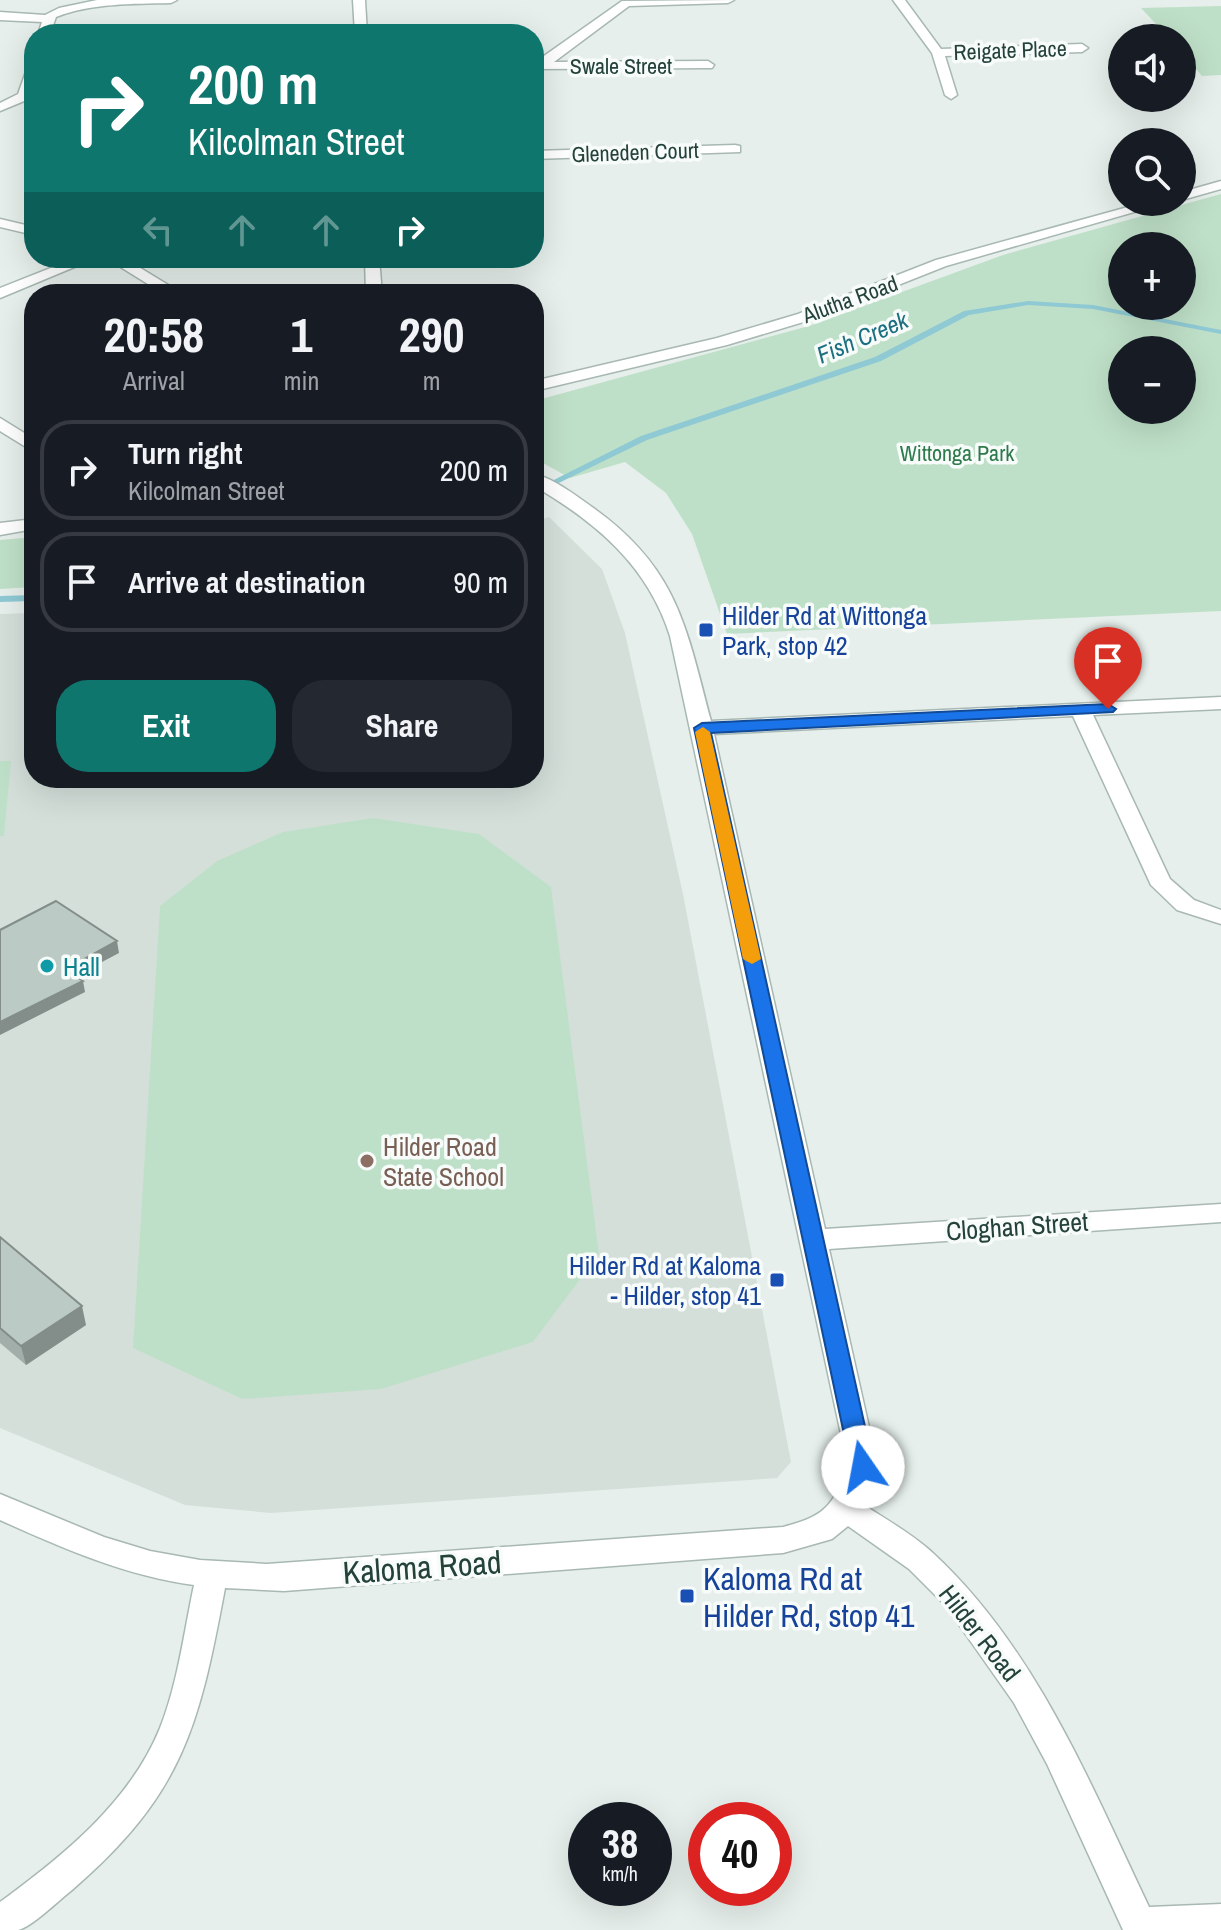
<!DOCTYPE html>
<meta charset="utf-8">
<style>
body{margin:0;font-family:"Archivo Narrow",sans-serif;background:#242831;color:#f1f3f6;height:100vh;display:flex;flex-direction:column;font-size:30px;white-space:nowrap}
*{box-sizing:border-box;margin:0}
p{font-size:26px;color:#9ea1a6}
.icon{flex:none;width:44px;height:44px;fill:none;stroke:currentColor;stroke-width:2;stroke-linecap:round;stroke-linejoin:round}
.map{position:relative;flex:1;overflow:hidden}
.side{position:absolute;left:24px;top:284px;width:520px;height:504px;display:flex;flex-direction:column;background:#171b24;border-radius:32px;box-shadow:0 8px 32px #0002}
.side>*{flex:none}
.top-card{position:absolute;left:24px;top:24px;width:520px;height:244px;border-radius:32px;box-shadow:0 8px 32px #0002;background:#0f766e;color:#fff;overflow:hidden}
.buttons{position:absolute;left:1108px;top:24px;display:grid;gap:16px}
.buttons a{display:grid;place-items:center;width:88px;height:88px;border-radius:50%;background:#171b24;box-shadow:0 8px 32px #0002;font-size:40px}
.speed{position:absolute;left:568px;top:1802px;display:flex;gap:16px;font-size:40px;font-weight:700;text-align:center}
.speed>*{display:grid;place-content:center;width:104px;height:104px;border-radius:50%;background:#171b24;box-shadow:0 8px 32px #0002;line-height:1}
.speed small{font-size:20px;font-weight:400}
.speed .limit{border:12px solid #d22;background:#fff;color:#111}
.pin{position:absolute;display:grid;place-items:center;width:68px;height:68px;color:#fff;margin:-82px -34px;border-radius:50% 50% 50% 0;rotate:-45deg;box-shadow:0 0 8px #0007}
.pin .icon{rotate:45deg}
.me{position:absolute;width:88px;margin:-44px;rotate:348deg;stroke-linejoin:round;filter:drop-shadow(0 0 6px #0008)}
.turn{display:flex;align-items:center;gap:28px;height:168px;padding:0 32px;font-size:36px}
.turn .icon{width:104px;height:104px;stroke-width:2.5}
.turn b{display:block;font-size:56px;line-height:68px}
.lanes{display:flex;align-items:center;height:76px;padding:0 32px;background:#0003;justify-content:center;gap:40px;direction:ltr}
.lanes .off{opacity:.35}
.eta{display:flex;justify-content:space-evenly;align-items:center;height:136px;text-align:center}
.eta b{font-size:48px;font-weight:800;line-height:56px}
.action{display:flex;gap:16px;margin-top:auto;padding:16px 32px}
.action a{flex:1;height:92px;border-radius:32px;background:#0f766e;color:#fff;font-size:32px;font-weight:800;line-height:92px;text-align:center}
.action a+a{background:#242831;color:#f1f3f6}
ul{padding:0;list-style:none}
li{display:flex;align-items:center;gap:24px;height:100px;margin:0 16px 12px;padding:0 16px;border:4px solid #363941;border-radius:32px}
li div{flex:1}
li b{display:block;font-size:30px}
li em{font-style:normal}
.map>svg:first-child{display:block}
.built{fill:#d4dfda}
.green{fill:#bfe0c8;fill-rule:evenodd}
.lines{fill:none;stroke-linecap:round;stroke-linejoin:round}
.stream{fill:#8ec9d4;fill-rule:evenodd}
.minor-casing{stroke:#a8b8b2;stroke-width:3}
.minor{fill:#fff;fill-rule:evenodd}
.wall{fill:#a1aea9}
.shaded-wall{fill:#838d89}
.building{fill:#bbcac4;stroke:#838d89;stroke-width:2}
.route{fill:#1a73e8;stroke:#114b97;stroke-width:2}
.slow{fill:#f59e0b}
.transit-dot{fill:#1a4fb4;stroke:#f7fbf9;stroke-width:3}
.culture-dot{fill:#0f9aa8;stroke:#f7fbf9;stroke-width:3}
.education-dot{fill:#8d6e63;stroke:#f7fbf9;stroke-width:3}
.labels{text-anchor:middle;dominant-baseline:central;stroke-width:7;stroke-linejoin:round;paint-order:stroke}
.far-street-label{font-size:22px;fill:#24423a;stroke:#f7fbf9}
.far-park-label{font-size:22px;fill:#2d7a4b;stroke:#f7fbf9}
.far-water-label{font-size:24px;font-style:italic;fill:#1c6f80;stroke:#f7fbf9}
.transit-label{font-size:26px;fill:#164399;stroke:#f7fbf9;text-anchor:start}
.culture-label{font-size:26px;fill:#0d838f;stroke:#f7fbf9;text-anchor:start}
.education-label{font-size:26px;fill:#785e54;stroke:#f7fbf9;text-anchor:start}
.street-label{font-size:26px;fill:#24423a;stroke:#f7fbf9}
.near-street-label{font-size:32px;fill:#24423a;stroke:#f7fbf9}
.near-transit-label{font-size:32px;fill:#164399;stroke:#f7fbf9;text-anchor:start}
</style>
<div class="map">
<svg width="1221" height="1930" viewBox="0 0 1221 1930">
<rect width="100%" height="100%" fill="#e6efeb"/>
<path class="built" d="M549 517 602 569 625 633 683 894 791 1462 777 1478 271 1513 185 1505 0 1428V614L34 613V778H534V522Z"/>
<path class="green" d="M1221 6V75L1202 76 1182 53V38H1169L1141 8Z
M1221 194V611L727 634 692 534 666 493 625 462 570 478 534 458V401L809 326 1003 255ZM1182 246V306H1122V246ZM1182 350V410H1122V350Z
M34 537V587L0 589V540Z
M0 761H11L4 836H0Z
M373 818 479 834 551 887 599 1254 533 1342 381 1389 242 1399 133 1348 160 906 217 861 283 832Z"/>
<g class="lines">
<path class="stream" d="M1028 301 1093 305 1221 330V334L1093 309 1028 305 969 315 881 361 647 440 534 495V490L641 436 875 357 964 311Z
M34 595V601L0 602V596Z"/>
<g class="minor-casing">
<path id="minor" d="M97 0H177L171 3C133 4 92 3 56 17L50 34H38L42 22 0 20V12L45 15 59 8Z
M353 0H365L367 34H355Z
M734 0 728 3 629 6 554 62 708 61 714 65 712 68 534 69V63L622 1Z
M893 0H905L941 49 1082 44 1088 48 1082 52 945 56 957 95 951 99 945 95 932 53Z
M34 62V85L29 99 0 111V103L18 94 28 66Z
M735 145 740 146V152L534 159V151Z
M1221 181V189L1182 200V192Z
M1146 202H1169L946 266 810 320 727 345 534 391V381L717 338 798 314 936 260Z
M0 219 34 227V235L0 227Z
M76 258H96L0 298V288Z
M106 258H124L183 294H164Z
M365 258H379L382 294H366Z
M0 418 34 439V452L0 431Z
M534 474C555 479 575 495 592 507 678 568 686 627 711 721L1221 697V709L1093 715 1170 879 1194 900 1221 910V924L1177 910 1151 885 1073 716 714 734 825 1229 1221 1204V1222L829 1249 878 1467 864 1505C887 1520 914 1535 934 1554 1036 1649 1090 1783 1149 1907L1221 1904V1930H1123L1047 1764 1014 1703 945 1605 909 1569 848 1526 832 1539 783 1553 284 1591 225 1588C199 1727 183 1794 72 1890 60 1899 32 1927 18 1930 13 1930 5 1930 0 1930V1902C63 1856 130 1802 160 1728 178 1683 184 1632 194 1585 126 1576 62 1548 0 1520V1494L104 1537 150 1551 200 1560 267 1564 783 1527C825 1516 832 1507 848 1467L670 636C648 566 596 522 534 486Z
M34 519V529L0 535V523Z"/>
</g>
<use href="#minor" class="minor"/>
</g>
<path class="wall" d="M0 1237 86 1325 26 1365 0 1343Z"/>
<path class="shaded-wall" d="M117 941 119 953 68 980 66 969Z
M83 981 85 992 0 1035V1022Z
M82 1306 86 1325 26 1365 21 1346Z"/>
<path class="building" d="M56 901 117 941 66 969 83 981 0 1022V930Z
M0 1237 82 1306 21 1346 0 1328Z"/>
<path class="route" d="M1108 704 1116 709 1113 712 711 733 874 1467 871 1473 863 1476 855 1473 851 1467 694 728 702 723Z"/>
<path class="slow" d="M703 727 710 732 761 959 752 964 743 959 695 732Z"/>
<g class="transit-dot">
<rect x="698" y="622" width="16" height="16" rx="4"/>
<rect x="769" y="1272" width="16" height="16" rx="4"/>
<rect x="679" y="1588" width="16" height="16" rx="4"/>
</g>
<circle class="culture-dot" cx="47" cy="966" r="8"/>
<circle class="education-dot" cx="367" cy="1161" r="8"/>
<g class="labels">
<g class="far-street-label">
<text transform="translate(1010 50) rotate(-2)">Reigate Place</text>
<text x="621" y="66">Swale Street</text>
<text transform="translate(635 152) rotate(-2)">Gleneden Court</text>
<text transform="translate(850 299) rotate(-20)">Alutha Road</text>
</g>
<g class="far-park-label">
<text x="957" y="453">Wittonga Park</text>
</g>
<g class="far-water-label">
<text transform="translate(862 337) rotate(-23)">Fish Creek</text>
</g>
<g class="transit-label">
<text x="722" y="615">Hilder Rd at Wittonga<tspan x="722" dy="30">Park, stop 42</tspan></text>
<text x="761" y="1265" text-anchor="end">Hilder Rd at Kaloma<tspan x="761" dy="30">- Hilder, stop 41</tspan></text>
</g>
<g class="culture-label">
<text x="63" y="966">Hall</text>
</g>
<g class="education-label">
<text x="383" y="1146">Hilder Road<tspan x="383" dy="30">State School</tspan></text>
</g>
<g class="street-label">
<text transform="translate(1017 1226) rotate(-4)">Cloghan Street</text>
<text transform="translate(980 1633) rotate(52)">Hilder Road</text>
</g>
<g class="near-street-label">
<text transform="translate(422 1567) rotate(-4)">Kaloma Road</text>
</g>
<g class="near-transit-label">
<text x="703" y="1578">Kaloma Rd at<tspan x="703" dy="37">Hilder Rd, stop 41</tspan></text>
</g>
</g>
</svg>
<div class="buttons">
<a><svg class="icon" aria-label="sound" viewBox="0 0 24 24"><path d="M4 9h4l5-4v14l-5-4H4zM17 9q2 3 0 6"/></svg></a>
<a><svg class="icon" aria-label="search" viewBox="0 0 24 24"><circle cx="10" cy="10" r="6"/><path d="M15 15l6 6"/></svg></a>
<a>+</a>
<a>−</a>
</div>
<div class="speed"><div>38<small>km/h</small></div><div class="limit">40</div></div>
<div class="pin" style="left:1108px;top:709px;background:#d93025"><svg class="icon" aria-label="arrive" viewBox="0 0 24 24"><path d="M6 21V4h12l-3 4 3 4H6"/></svg></div>
<svg class="me" style="left:863px;top:1467px" viewBox="-20 -20 40 40"><circle r="19" fill="#fff"/><path d="M0-13L10 11 0 6-10 11z" fill="#1a73e8"/></svg>
<div class="top-card">
<div class="turn"><svg class="icon" aria-label="right" viewBox="0 0 24 24"><path d="M7 20v-9h11M14 6l5 5-5 5"/></svg><div><b>200 m</b>Kilcolman Street</div></div>
<div class="lanes"><svg class="icon off" aria-label="left" viewBox="0 0 24 24"><path d="M17 20v-9H6M10 6l-5 5 5 5"/></svg><svg class="icon off" aria-label="ahead" viewBox="0 0 24 24"><path d="M12 20V5M6 11l6-6 6 6"/></svg><svg class="icon off" aria-label="ahead" viewBox="0 0 24 24"><path d="M12 20V5M6 11l6-6 6 6"/></svg><svg class="icon" aria-label="right" viewBox="0 0 24 24"><path d="M7 20v-9h11M14 6l5 5-5 5"/></svg></div>
</div>
<section class="side">
<div class="eta">
<div><b>20:58</b><p>Arrival</p></div>
<div><b>1</b><p>min</p></div>
<div><b>290</b><p>m</p></div>
</div>
<ul>
<li><svg class="icon" aria-label="right" viewBox="0 0 24 24"><path d="M7 20v-9h11M14 6l5 5-5 5"/></svg><div><b>Turn right</b><p>Kilcolman Street</p></div><em>200 m</em></li>
<li><svg class="icon" aria-label="arrive" viewBox="0 0 24 24"><path d="M6 21V4h12l-3 4 3 4H6"/></svg><div><b>Arrive at destination</b></div><em>90 m</em></li>
</ul>
<div class="action"><a>Exit</a><a>Share</a></div>
</section>
</div>
